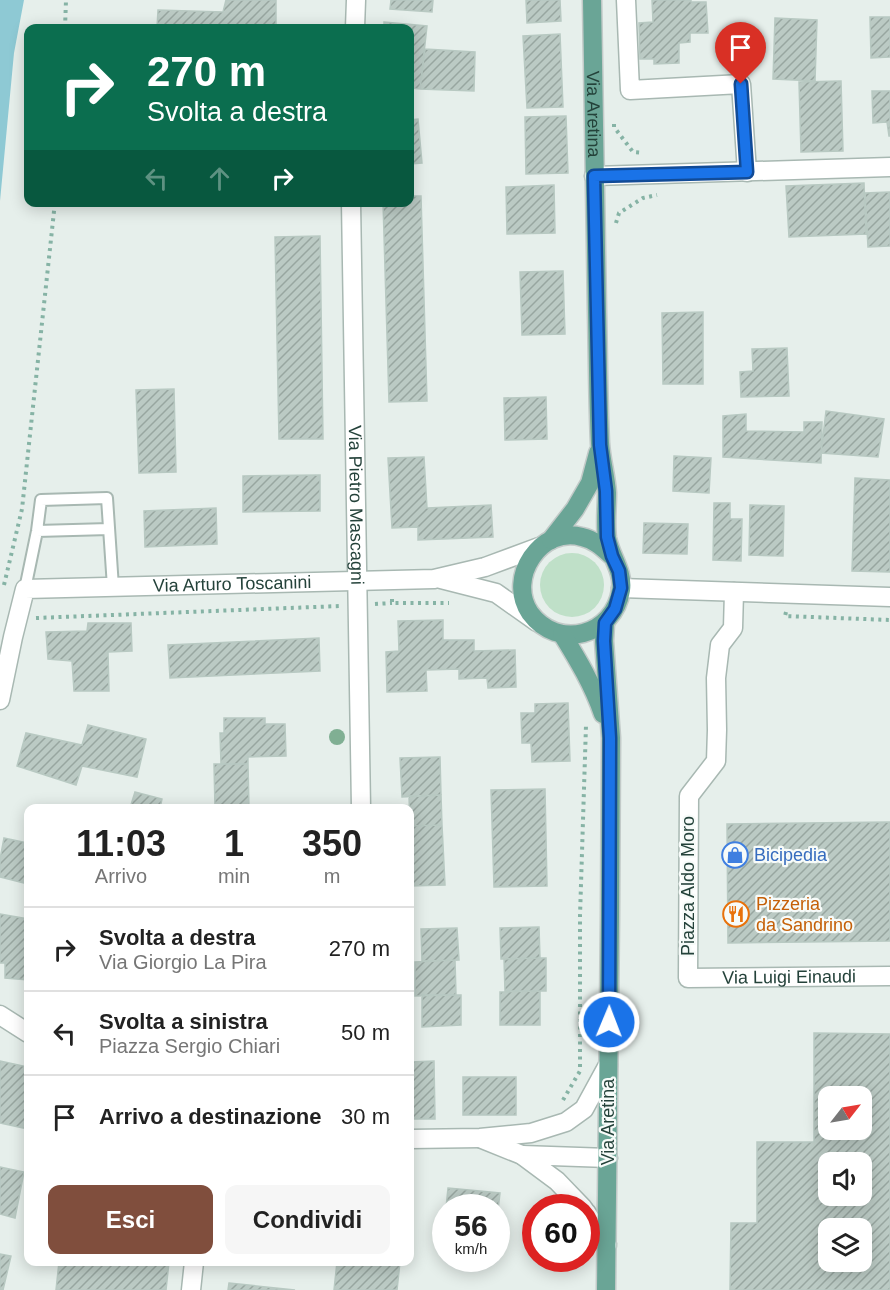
<!DOCTYPE html>
<html lang="it">
<style>
body{margin:0;font-family:Helvetica,sans-serif;background:#f6f6f6;color:#222;height:100vh;display:flex;flex-direction:column;font-size:22px;white-space:nowrap}
*{box-sizing:border-box;margin:0}
p{font-size:20px;color:#767676}
.icon{flex:none;width:33px;height:33px;fill:none;stroke:currentColor;stroke-width:2;stroke-linecap:round;stroke-linejoin:round}
.map{position:relative;flex:1;overflow:hidden}
.sheet{position:absolute;left:24px;top:804px;width:390px;height:462px;display:flex;flex-direction:column;background:#fff;border-radius:12px;box-shadow:0 3px 15px #0003}
.sheet>*{flex:none}
.banner{position:absolute;left:24px;top:24px;width:390px;height:183px;border-radius:12px;box-shadow:0 3px 15px #0003;background:#0b6e4f;color:#fff;overflow:hidden}
.needle{width:39px;rotate:59deg}
.buttons{position:absolute;left:818px;top:1086px;display:grid;gap:12px}
.buttons a{display:grid;place-items:center;width:54px;height:54px;border-radius:12px;background:#fff;box-shadow:0 3px 15px #0003;font-size:30px}
.speed{position:absolute;left:432px;top:1194px;display:flex;gap:12px;font-size:30px;font-weight:700;text-align:center}
.speed>*{display:grid;place-content:center;width:78px;height:78px;border-radius:50%;background:#fff;box-shadow:0 3px 15px #0003;line-height:1}
.speed small{font-size:15px;font-weight:400}
.speed .limit{border:9px solid #d22;background:#fff;color:#111}
.pin{position:absolute;display:grid;place-items:center;width:51px;height:51px;color:#fff;margin:-62px -26px;border-radius:50% 50% 50% 0;rotate:-45deg;box-shadow:0 0 6px #0007}
.pin .icon{rotate:45deg}
.me{position:absolute;width:66px;margin:-33px;rotate:1deg;stroke-linejoin:round;filter:drop-shadow(0 0 4px #0008)}
.turn{display:flex;align-items:center;gap:21px;height:126px;padding:0 24px;font-size:27px}
.turn .icon{width:78px;height:78px;stroke-width:2.5}
.turn b{display:block;font-size:42px;line-height:51px}
.lanes{display:flex;align-items:center;height:57px;padding:0 24px;background:#0003;justify-content:center;gap:30px;direction:ltr}
.lanes .off{opacity:.35}
.eta{display:flex;justify-content:space-evenly;align-items:center;height:102px;text-align:center}
.eta b{font-size:36px;font-weight:700;line-height:42px}
.action{display:flex;gap:12px;margin-top:auto;padding:12px 24px}
.action a{flex:1;height:69px;border-radius:12px;background:#804e3d;color:#fff;font-size:24px;font-weight:700;line-height:69px;text-align:center}
.action a+a{background:#f6f6f6;color:#222}
ul{padding:0;list-style:none}
li{display:flex;align-items:center;gap:18px;height:84px;padding:0 24px;border-top:2px solid #e0e0e0}
li div{flex:1}
li b{display:block;font-size:22px}
li em{font-style:normal}
.map>svg:first-child{display:block}
.grass{fill:#bfe0c8}
.water{fill:#8ec9d4}
.building{fill:url(#building-hatch);stroke:#b8c9c2;stroke-width:1.5;fill-rule:evenodd}
.lines{fill:none;stroke-linecap:round;stroke-linejoin:round}
.service-casing{stroke:#a8b8b2;stroke-width:14}
.minor-casing{stroke:#a8b8b2;stroke-width:21}
.primary-casing{stroke:#c2cac8;stroke-width:21}
.path{stroke:#86b3a5;stroke-width:4;stroke-dasharray:3 4.5;stroke-linecap:butt}
.service{stroke:#fff;stroke-width:10}
.minor{stroke:#fff;stroke-width:18}
.primary{stroke:#6aa596;stroke-width:18}
.tree{fill:#80af93}
.route-casing{stroke:#114b97;stroke-width:15}
.route{stroke:#1a73e8;stroke-width:10}
.labels{text-anchor:middle;dominant-baseline:central;stroke-width:4.5;stroke-linejoin:round;paint-order:stroke}
.street-label{font-size:18px;fill:#24423a;stroke:#f7fbf9}
.shop-label{font-size:18px;fill:#366cbe;stroke:#f7fbf9;text-anchor:start}
.food-label{font-size:18px;fill:#c56008;stroke:#f7fbf9;text-anchor:start}
</style>
<div class="map">
<svg width="890" height="1290" viewBox="0 0 890 1290">
<defs>
<pattern id="building-hatch" width="6" height="6" patternUnits="userSpaceOnUse" patternTransform="scale(1.5)"><rect width="6" height="6" fill="#bbcac4"/><path d="M-1 1l2-2M0 6l6-6M5 7l2-2" fill="none" stroke="#98a6a0"/></pattern>
</defs>
<rect width="100%" height="100%" fill="#e6efeb"/>
<path class="grass" d="M540 585a32 32 0 1 1 64 0a32 32 0 1 1-64 0Z"/>
<path class="water" d="M0 0H24L14 53 0 201Z"/>
<path class="building" d="M226 0H276V28H157L158 10 223 12Z
M391 0H433L432 12 390 9Z
M526 0H560L561 21 527 23Z
M652 0H691V2H706L708 33H690V42L679 43V63L654 64V59H640L639 23 653 22Z
M870 17H890V57L871 58Z
M775 18 817 20 815 81 773 79Z
M384 22 427 26 420 89 410 88V28H384Z
M560 34 563 107 527 108 523 36Z
M425 49 475 52 474 91 420 89Z
M841 81 843 151 801 152 799 82Z
M872 91H890V136H889L887 122 873 123Z
M566 116 568 173 526 174 525 117Z
M418 119 422 163 410 164V120Z
M864 183 866 234 789 237 786 186Z
M554 185 555 233 507 234 506 187Z
M890 192V246L868 247 865 193Z
M410 196H421L427 401 389 402 383 202H410Z
M320 236 323 439H279L275 237Z
M563 271 565 334 522 335 520 272Z
M703 312V384H663L662 313Z
M787 348 789 396 741 397 740 372 753 371 752 349Z
M174 389 176 472 139 473 136 390Z
M546 397 547 439 505 440 504 398Z
M826 411 884 419 878 457 821 453Z
M746 414V431L804 432V422H822L821 463 723 457V416Z
M674 456 711 458 709 493 673 491Z
M424 457 427 508 491 505 493 537 418 540V527L392 528 388 458Z
M320 475V511L243 512V476Z
M855 478 890 480V572L852 571Z
M714 503H730V519H742L741 561 713 560Z
M750 505 784 506 783 556 749 555Z
M216 508 217 544 145 547 144 511Z
M644 523 688 524 687 554 643 553Z
M443 620V640H474V651L515 650 516 687 488 688 487 678 459 679V669L426 670 427 691 387 692 386 652 399 651 398 621Z
M88 623H131L132 651 108 652 109 691H74L72 661 48 659 46 632 87 631Z
M319 638 320 671 170 678 168 645Z
M568 703 570 761 532 762 531 743H522L521 713H535V704Z
M224 718H265V724H285L286 756 248 757V764H221L220 733H224Z
M88 725 146 739 137 777 82 766 76 785 17 766 26 733 82 745Z
M440 757 441 795 402 797 400 758Z
M214 764H248L249 808H215Z
M545 789 547 886 494 887 491 790Z
M135 792 162 799 160 808H130Z
M441 795 442 825 410 826 409 796Z
M890 822V941L728 943 727 824Z
M442 825 445 885 410 886V826Z
M4 838 28 843V884L0 877V859Z
M0 914 28 919V980L5 978V963H0Z
M539 927 540 958 501 959 500 928Z
M457 928 459 960 422 961 421 929Z
M540 958H546V991H505L504 959Z
M455 960 456 995 415 996V962Z
M540 991V1025H500V992Z
M422 995H461V1025L422 1027Z
M814 1033 890 1034V1290H730L731 1223H757V1142H814ZM828 1096H861V1130H828ZM828 1162H861V1196H828ZM828 1228H861V1262H828Z
M0 1061 28 1067V1129L0 1123Z
M434 1061 435 1119H410V1062Z
M463 1077H516V1115H463Z
M0 1167 24 1172 15 1218 0 1214Z
M448 1188 500 1193 496 1227V1208H446Z
M0 1254 11 1256 3 1290H0Z
M59 1262H169L166 1290H56Z
M337 1262H400L397 1290H334Z
M229 1283 295 1290H228Z"/>
<g class="lines">
<g class="service-casing">
<path id="service" d="M37 531 109 529
M25 589 37 531 41 500 107 498 113 587"/>
</g>
<g class="minor-casing">
<g id="minor">
<path d="M626 0 630 90 741 84 747 172"/>
<path d="M355 28 356 0"/>
<path d="M594 176 890 167"/>
<path id="s1" d="M351 202 361 808"/>
<path d="M441 579 496 593 537 622"/>
<path d="M621 588 890 597"/>
<path id="s2" d="M734 592 733 628 720 645 716 678 717 730 716 761 689 796 688 978 890 976"/>
<path id="s3" d="M0 700 13 637 25 589 434 579 485 567 539 547"/>
<path d="M0 1015 28 1033"/>
<path d="M410 1139 480 1138 531 1133 566 1122 584 1109 608 1065"/>
<path d="M482 1139 522 1155 557 1181 583 1208"/>
<path d="M522 1155 608 1158"/>
<path d="M586 1212 607 1245"/>
<path d="M191 1290 194 1262"/>
</g>
</g>
<g class="primary-casing">
<g id="primary">
<path id="s4" d="M592 0C593 104 595 208 597 312 598 356 598 400 600 443 601 460 606 476 607 493 607 508 605 523 607 538 610 555 624 572 621 590 614 636 558 651 530 613 506 578 541 525 582 537 595 540 603 548 612 556"/>
<path d="M551 540 575 509 590 483 598 453"/>
<path d="M605 623 604 641 611 738 610 916 606 1290"/>
<path d="M562 634C578 660 593 685 603 714"/>
</g>
</g>
<path class="path" d="M65 28 66 0
M614 124V127L633 152 643 153
M616 223 619 213 643 198 657 195
M4 585 22 509 55 202
M392 599V603H449
M375 604 392 603
M786 612 785 616 890 620
M36 618 340 606
M563 1100 580 1071V916L586 725"/>
<use href="#service" class="service"/>
<use href="#minor" class="minor"/>
<use href="#primary" class="primary"/>
</g>
<circle class="tree" cx="337" cy="737" r="8"/>
<g class="lines">
<g class="route-casing">
<path id="route" d="M609 1022 610 738 604 641 605 623 615 609 621 588 619 571 612 556 607 537 606 491 600 445 594 176 747 172 741 84"/>
</g>
<use href="#route" class="route"/>
</g>
<defs>
<g id="shop-ring" transform="scale(1.35)"><circle r="9.5" fill="#f7fbf9" stroke="#3f7fe0" stroke-width="1.5"/><path d="M-5-2.5h2.3a2.7 3.5 0 0 1 5.4 0H5L5.5 6h-11ZM-1.5-2.5h3a1.5 2.3 0 0 0-3 0Z" fill="#3f7fe0"/></g>
<g id="restaurant-ring" transform="scale(1.35)"><circle r="9.5" fill="#f7fbf9" stroke="#e8710a" stroke-width="1.5"/><path d="M-5-6h1v4h1v-4h1v4h1v-4h1v5L-1.5 .5V6h-2V.5L-5-1ZM5-6V6H3V1.5H1.5Q1.5-4 5-6Z" fill="#e8710a"/></g>
</defs>
<g fill-rule="evenodd">
<use href="#shop-ring" x="735" y="855"/>
<use href="#restaurant-ring" x="736" y="914"/>
</g>
<g class="labels">
<g class="street-label">
<text stroke="none"><textPath href="#s4" startOffset="114">Via Aretina</textPath></text>
<text stroke="none"><textPath href="#s1" startOffset="303">Via Pietro Mascagni</textPath></text>
<text stroke="none"><textPath href="#s3" startOffset="321">Via Arturo Toscanini</textPath></text>
<text transform="translate(688 886) rotate(-90)">Piazza Aldo Moro</text>
<text stroke="none"><textPath href="#s2" startOffset="501">Via Luigi Einaudi</textPath></text>
<text transform="translate(608 1122) rotate(-90)">Via Aretina</text>
</g>
<g class="shop-label">
<text x="754" y="855">Bicipedia</text>
</g>
<g class="food-label">
<text x="756" y="904">Pizzeria<tspan x="756" dy="21">da Sandrino</tspan></text>
</g>
</g>
</svg>
<div class="buttons">
<a><svg class="needle" viewBox="-14 -14 28 28"><path d="M0-13l5 13h-10z" fill="#e53935"/><path d="M0 13l5-13h-10z" fill="#767676"/></svg></a>
<a><svg class="icon" aria-label="sound" viewBox="0 0 24 24"><path d="M4 9h4l5-4v14l-5-4H4zM17 9q2 3 0 6"/></svg></a>
<a><svg class="icon" aria-label="layers" viewBox="0 0 24 24"><path d="M12 4l9 5-9 5-9-5zM3 14l9 5 9-5"/></svg></a>
</div>
<div class="speed"><div>56<small>km/h</small></div><div class="limit">60</div></div>
<div class="pin" style="left:741px;top:84px;background:#d93025"><svg class="icon" aria-label="arrive" viewBox="0 0 24 24"><path d="M6 21V4h12l-3 4 3 4H6"/></svg></div>
<svg class="me" style="left:609px;top:1022px" viewBox="-20 -20 40 40"><circle r="17" fill="#1a73e8" stroke="#fff" stroke-width="3"/><path d="M0-11L8 9 0 5-8 9z" fill="#fff"/></svg>
<div class="banner">
<div class="turn"><svg class="icon" aria-label="right" viewBox="0 0 24 24"><path d="M7 20v-9h11M14 6l5 5-5 5"/></svg><div><b>270 m</b>Svolta a destra</div></div>
<div class="lanes"><svg class="icon off" aria-label="left" viewBox="0 0 24 24"><path d="M17 20v-9H6M10 6l-5 5 5 5"/></svg><svg class="icon off" aria-label="ahead" viewBox="0 0 24 24"><path d="M12 20V5M6 11l6-6 6 6"/></svg><svg class="icon" aria-label="right" viewBox="0 0 24 24"><path d="M7 20v-9h11M14 6l5 5-5 5"/></svg></div>
</div>
<section class="sheet">
<div class="eta">
<div><b>11:03</b><p>Arrivo</p></div>
<div><b>1</b><p>min</p></div>
<div><b>350</b><p>m</p></div>
</div>
<ul>
<li><svg class="icon" aria-label="right" viewBox="0 0 24 24"><path d="M7 20v-9h11M14 6l5 5-5 5"/></svg><div><b>Svolta a destra</b><p>Via Giorgio La Pira</p></div><em>270 m</em></li>
<li><svg class="icon" aria-label="left" viewBox="0 0 24 24"><path d="M17 20v-9H6M10 6l-5 5 5 5"/></svg><div><b>Svolta a sinistra</b><p>Piazza Sergio Chiari</p></div><em>50 m</em></li>
<li><svg class="icon" aria-label="arrive" viewBox="0 0 24 24"><path d="M6 21V4h12l-3 4 3 4H6"/></svg><div><b>Arrivo a destinazione</b></div><em>30 m</em></li>
</ul>
<div class="action"><a>Esci</a><a>Condividi</a></div>
</section>
</div>
